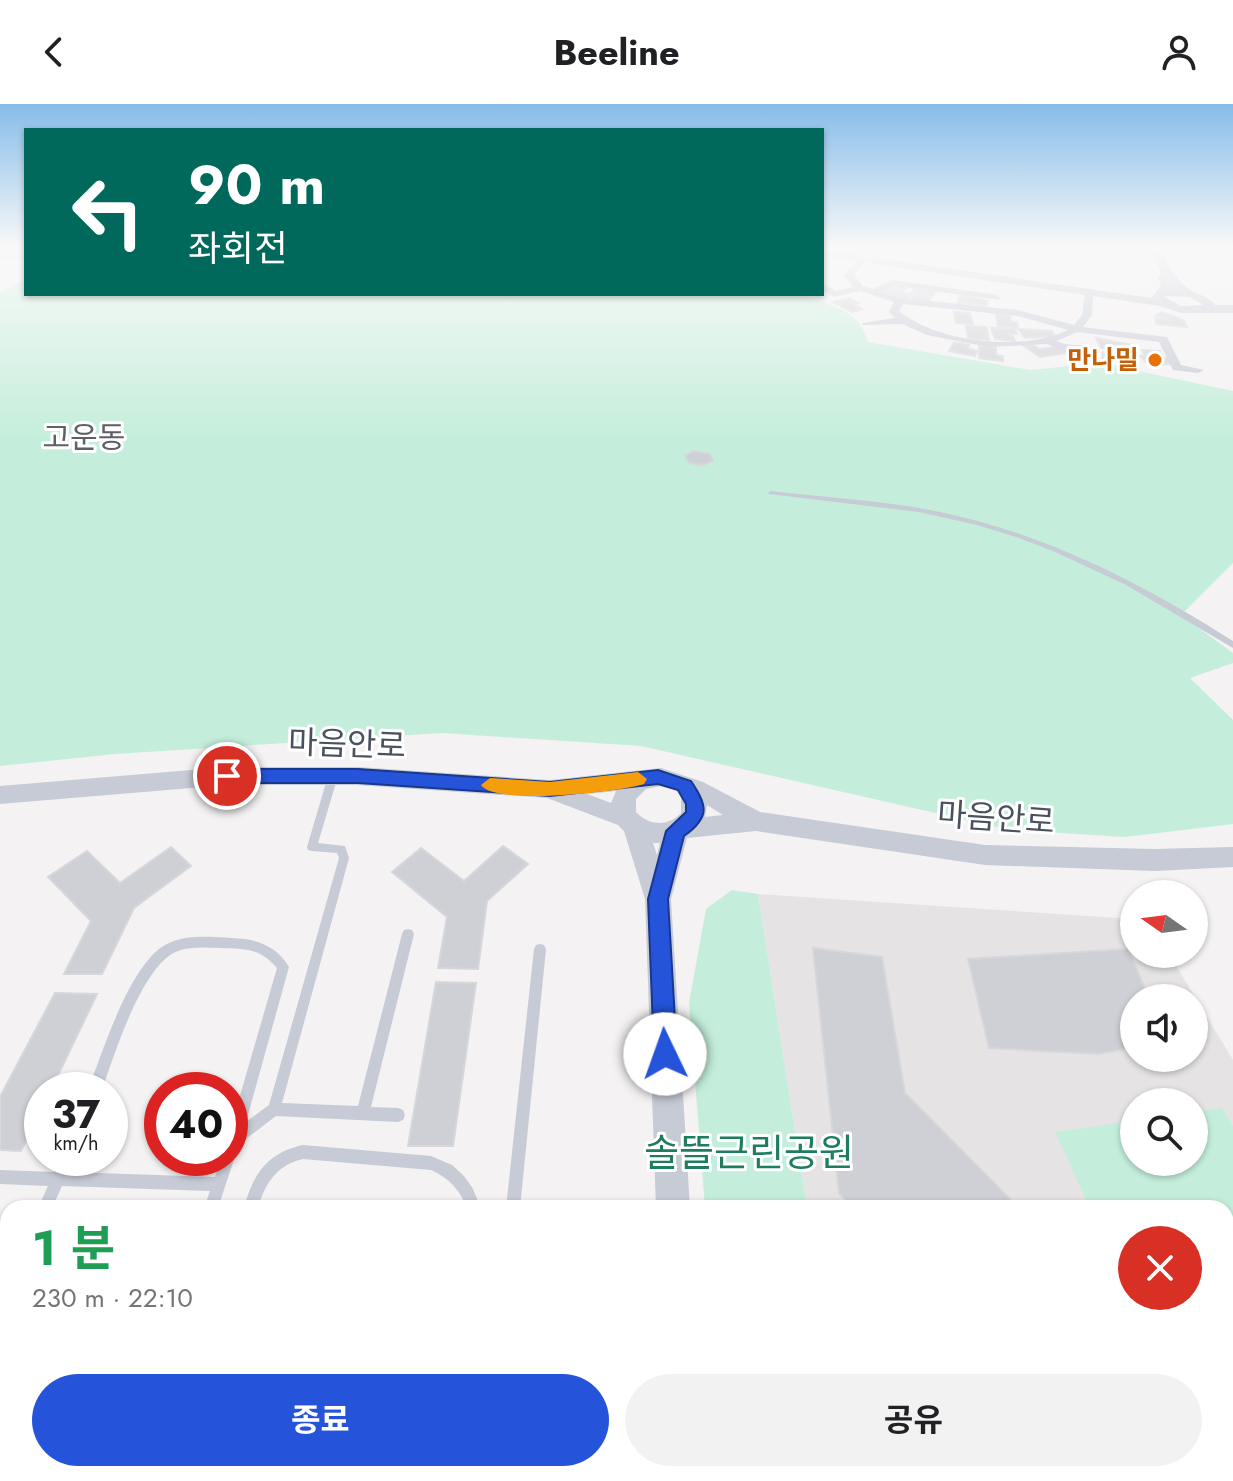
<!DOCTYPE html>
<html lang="ko">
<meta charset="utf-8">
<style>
body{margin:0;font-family:Jost,"Noto Sans KR",sans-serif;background:#f2f2f2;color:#202124;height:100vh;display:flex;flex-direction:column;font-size:30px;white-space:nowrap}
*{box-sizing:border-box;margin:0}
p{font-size:26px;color:#757577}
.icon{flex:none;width:44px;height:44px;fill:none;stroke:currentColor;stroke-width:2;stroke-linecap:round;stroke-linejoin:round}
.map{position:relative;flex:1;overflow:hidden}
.drawer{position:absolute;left:0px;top:1096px;width:1234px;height:282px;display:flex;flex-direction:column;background:#fff;border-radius:24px 24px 0 0;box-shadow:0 2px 6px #0004}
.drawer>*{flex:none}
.banner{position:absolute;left:24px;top:24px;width:800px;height:168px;border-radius:0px;box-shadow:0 2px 6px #0004;background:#00695c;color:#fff;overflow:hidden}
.needle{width:52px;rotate:284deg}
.tools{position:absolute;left:1120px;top:776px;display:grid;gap:16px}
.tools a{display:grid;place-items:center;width:88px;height:88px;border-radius:50%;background:#fff;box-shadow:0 2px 6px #0004;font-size:40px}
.speed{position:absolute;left:24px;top:968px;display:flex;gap:16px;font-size:40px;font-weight:700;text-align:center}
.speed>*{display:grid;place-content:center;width:104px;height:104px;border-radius:50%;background:#fff;box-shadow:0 2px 6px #0004;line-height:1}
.speed small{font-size:20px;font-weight:400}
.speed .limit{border:12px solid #d22;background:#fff;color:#111}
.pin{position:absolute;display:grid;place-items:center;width:68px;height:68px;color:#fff;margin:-34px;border:4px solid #fff;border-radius:50%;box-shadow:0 2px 8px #0007}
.me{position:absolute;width:88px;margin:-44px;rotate:357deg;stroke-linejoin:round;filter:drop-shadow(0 0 6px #0008)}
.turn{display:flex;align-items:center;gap:28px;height:168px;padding:0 32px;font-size:36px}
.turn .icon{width:104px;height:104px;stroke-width:2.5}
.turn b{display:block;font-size:56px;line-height:68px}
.round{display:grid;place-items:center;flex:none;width:84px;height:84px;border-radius:42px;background:#f2f2f2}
.overview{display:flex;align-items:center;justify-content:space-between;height:136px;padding:0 32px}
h1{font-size:48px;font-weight:700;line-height:60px;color:#1e9e55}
.primary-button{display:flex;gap:16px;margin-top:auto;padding:16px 32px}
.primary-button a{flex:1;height:92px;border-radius:48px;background:#2554db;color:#fff;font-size:32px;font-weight:700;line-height:92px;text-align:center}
.primary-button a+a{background:#f2f2f2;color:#202124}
header{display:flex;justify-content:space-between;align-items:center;height:104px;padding:0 32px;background:#fff;font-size:36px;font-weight:700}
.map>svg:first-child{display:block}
.education{fill:#e5e3e3;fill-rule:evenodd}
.green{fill:#c4eedb}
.building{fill:#cfd0d6;stroke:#d6d7dc;stroke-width:2}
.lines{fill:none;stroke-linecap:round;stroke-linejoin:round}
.service{fill:#c6cbd5;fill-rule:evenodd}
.minor{fill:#c6cbd5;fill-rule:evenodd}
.tertiary{fill:#c6cbd5;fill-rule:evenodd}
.route{fill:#2554db;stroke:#18378e;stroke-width:2}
.slow{fill:#f59e0b}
.food-dot{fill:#e8710a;stroke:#fff;stroke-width:3}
.labels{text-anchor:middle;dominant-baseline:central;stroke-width:6;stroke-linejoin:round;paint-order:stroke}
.far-food-label{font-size:26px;font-weight:bold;fill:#c56008;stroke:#fff;text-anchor:end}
.far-quarter-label{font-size:30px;fill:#5e6066;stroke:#fff}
.street-label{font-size:32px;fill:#4a515e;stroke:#fff}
.near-park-label{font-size:38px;fill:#1d7d5e;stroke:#fff}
</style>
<header><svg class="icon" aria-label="back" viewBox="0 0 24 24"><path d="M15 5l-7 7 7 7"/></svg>Beeline<svg class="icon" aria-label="person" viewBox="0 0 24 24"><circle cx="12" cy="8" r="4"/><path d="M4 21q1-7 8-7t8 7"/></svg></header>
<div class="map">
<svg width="1233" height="1377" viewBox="0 0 1233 1377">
<rect width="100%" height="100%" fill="#f4f2f2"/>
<path class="education" d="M758 790 1134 815V850H1169L1233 956V1377H850L848 1370H1226V1104H807ZM1134 894H1194V954H1134ZM1134 998H1194V1058H1134Z"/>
<path class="green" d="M21 177H26V190H801C832 204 858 203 868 238L1030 266 1101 259 1233 287V459L1181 511 1233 549V559L1190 574 1233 616V720L1125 733 1010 726 641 642 442 629 115 650 0 662V189Z
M732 786 758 790 807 1104H705L689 899 706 805Z
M1222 1004 1233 1022V1377H1212L1209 1370H1226V1104H1090L1055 1028 1134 1017V1058H1194V1008Z
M725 1370H848L849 1377H726Z"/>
<path class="building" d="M894 182 906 185 901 188 913 191 907 195 882 188Z
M914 184 935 188 933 192 927 191 925 193 931 194 929 198 912 195 915 189H911Z
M960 191 988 197 987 201 958 199Z
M849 194 858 199 852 200 862 205 852 208 833 198Z
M954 208 970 209 973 220 956 219Z
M1161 208 1184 216 1187 223 1157 220 1155 215 1175 217 1155 212Z
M996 210 1010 211 1011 218H1017L1018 224 998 222Z
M966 222 986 223 988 229 982 228 988 231 989 236 968 234Z
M991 224 1015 225 1017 230H1007L1013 232 1015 237 995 235Z
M1018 225 1052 227 1055 232 1025 234Z
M1096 234 1131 241 1134 246 1101 244Z
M954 238 969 241 967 244 977 247 975 252 949 247Z
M1033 241 1040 245 1056 243 1066 249 1040 253 1024 242Z
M979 242 996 244V251L1003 252V257L979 254Z
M1142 246 1160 247 1164 254 1171 255 1173 260 1149 261 1140 252H1145Z
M1122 247 1135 249 1134 259 1102 254 1103 248 1122 251Z
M694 347 710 350 713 357 703 361 689 359 685 352Z
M503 742 528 760 487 797 478 865 438 864 447 813 392 768 421 744 464 777Z
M171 743 191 762 134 804 102 870H64L91 817 48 773 87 747 120 779Z
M813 844 882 853 905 989 1019 1104H852L839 1089Z
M1128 845 1149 894H1134V943L1098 950 989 944 968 855Z
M436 878 476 879 453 1042H408Z
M55 889 97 890 51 986H42V1004L21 1047 0 1046V993Z
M8 1361V1370H61L58 1377H1Z
M1069 1370H1157L1160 1377H1072Z"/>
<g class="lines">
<path class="service" d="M26 152V154L0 155V153Z
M771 387C827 394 884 396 940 408 1046 430 1142 479 1233 537V544L1126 481 1053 447 1016 433 977 421 919 408 769 390 768 389Z
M333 668 338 672 318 739 345 742 349 754 282 999 358 1002 402 830 404 826 408 825 412 826 414 830 371 1003 398 1004 403 1006 405 1011 403 1016 398 1018 276 1012 239 1040 218 1104H204L210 1087 62 1082 52 1104H38L48 1082 0 1080V1066L54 1068 60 1054H74L68 1068 215 1073 221 1054H230V1026L277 864C260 844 246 845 221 844 207 844 191 842 178 847 142 860 114 952 102 986H88C103 947 129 862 165 841 185 830 211 833 232 834 256 835 276 841 289 863L246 1018 269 1001 339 754 337 749 312 747 308 746 307 743 328 672Z
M540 840 544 841 546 845 520 1104H506L534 845 536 841Z
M303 1041 431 1052 452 1061 463 1071 472 1083 481 1104H467C460 1086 449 1074 431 1066L303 1055C277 1061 265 1079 258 1104H244C253 1070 267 1049 303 1041Z
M8 1180V1206L5 1211 0 1214V1188L3 1183Z
M114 1370H132L129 1377H111Z
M409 1370H427L426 1377H408Z"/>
<path class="minor" d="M862 152 866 155 854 171 863 182 873 185 893 176 998 191 1001 196 894 182 882 188 901 194 1018 206 1074 221 1082 211 1085 189 1093 187 1092 211 1083 223 1167 233 1181 261 1204 266 1198 269 1173 266 1159 238 1077 228 1057 237C1070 244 1086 238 1097 245L1092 248H1065L1047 240 988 243 927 231 902 220 863 221 862 219 895 214 889 208 894 198 860 187 834 193 822 186V179L836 187 853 183 844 171ZM903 200 1018 212 1068 226C1023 248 938 239 899 207Z"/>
<path class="tertiary" d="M1150 143H1160C1168 159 1176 178 1192 187 1201 192 1208 192 1215 201H1233V209H1181L1160 202 822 152V146L1151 194 1161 181 1158 173 1161 169ZM1163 192 1190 193 1203 201 1181 202Z
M227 663H358L550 676 661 664 703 678 760 708 985 741 1155 745 1233 743V763L1155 767 985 761 756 727 687 734 671 795 690 1104H656L645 795 624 727 618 721 547 694 358 681H227L0 700V682ZM661 682 676 686 681 694V709C668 723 649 722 636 708V695L646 685ZM616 687 611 699 587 690ZM707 701 723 711 705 713ZM653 739H660L657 751Z
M664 1370H706V1377H664Z"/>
</g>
<linearGradient id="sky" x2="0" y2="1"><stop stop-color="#86bce8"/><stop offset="0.43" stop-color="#faf9f9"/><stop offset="1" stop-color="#faf9f9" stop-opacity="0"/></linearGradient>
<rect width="1233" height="336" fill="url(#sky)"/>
<path class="route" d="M227 665H358L550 678 658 666 691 677C707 701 711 713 684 732L668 795 677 950 674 958 665 961 657 958 654 950 648 795 666 727 686 708V700L678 686 658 680 550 692 358 679H227L218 672Z"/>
<path class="slow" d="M638 668 647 675 644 680C619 688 495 702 481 681L490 674 550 678Z"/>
<circle class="food-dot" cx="1155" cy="256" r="8"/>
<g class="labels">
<g class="far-food-label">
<text x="1139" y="256">만나밀</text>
</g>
<g class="far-quarter-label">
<text x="84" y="333">고운동</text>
</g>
<g class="street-label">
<text transform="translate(347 640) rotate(2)">마음안로</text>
<text transform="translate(996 714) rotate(4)">마음안로</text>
</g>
<g class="near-park-label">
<text x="749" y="1048">솔뜰근린공원</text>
</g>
</g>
</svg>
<div class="tools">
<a><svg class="needle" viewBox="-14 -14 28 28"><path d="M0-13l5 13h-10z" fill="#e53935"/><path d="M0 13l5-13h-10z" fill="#757577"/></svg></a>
<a><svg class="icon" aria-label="sound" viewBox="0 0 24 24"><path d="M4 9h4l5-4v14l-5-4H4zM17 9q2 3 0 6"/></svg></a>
<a><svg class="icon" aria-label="search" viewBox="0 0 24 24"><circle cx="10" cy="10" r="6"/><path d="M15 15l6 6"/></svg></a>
</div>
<div class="speed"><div>37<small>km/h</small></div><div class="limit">40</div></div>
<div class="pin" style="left:227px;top:672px;background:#d93025"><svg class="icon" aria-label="arrive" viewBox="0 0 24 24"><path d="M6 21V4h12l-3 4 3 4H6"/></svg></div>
<svg class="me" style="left:665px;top:950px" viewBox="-20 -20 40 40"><circle r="19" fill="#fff"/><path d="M0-13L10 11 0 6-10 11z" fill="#2554db"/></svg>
<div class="banner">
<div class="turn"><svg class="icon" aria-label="left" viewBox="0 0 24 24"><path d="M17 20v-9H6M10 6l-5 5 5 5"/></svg><div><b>90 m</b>좌회전</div></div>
</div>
<section class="drawer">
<div class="overview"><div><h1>1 분</h1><p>230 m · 22:10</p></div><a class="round" style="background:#d93025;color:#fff"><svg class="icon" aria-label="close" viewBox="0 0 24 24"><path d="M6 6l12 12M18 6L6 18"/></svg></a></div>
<div class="primary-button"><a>종료</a><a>공유</a></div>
</section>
</div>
